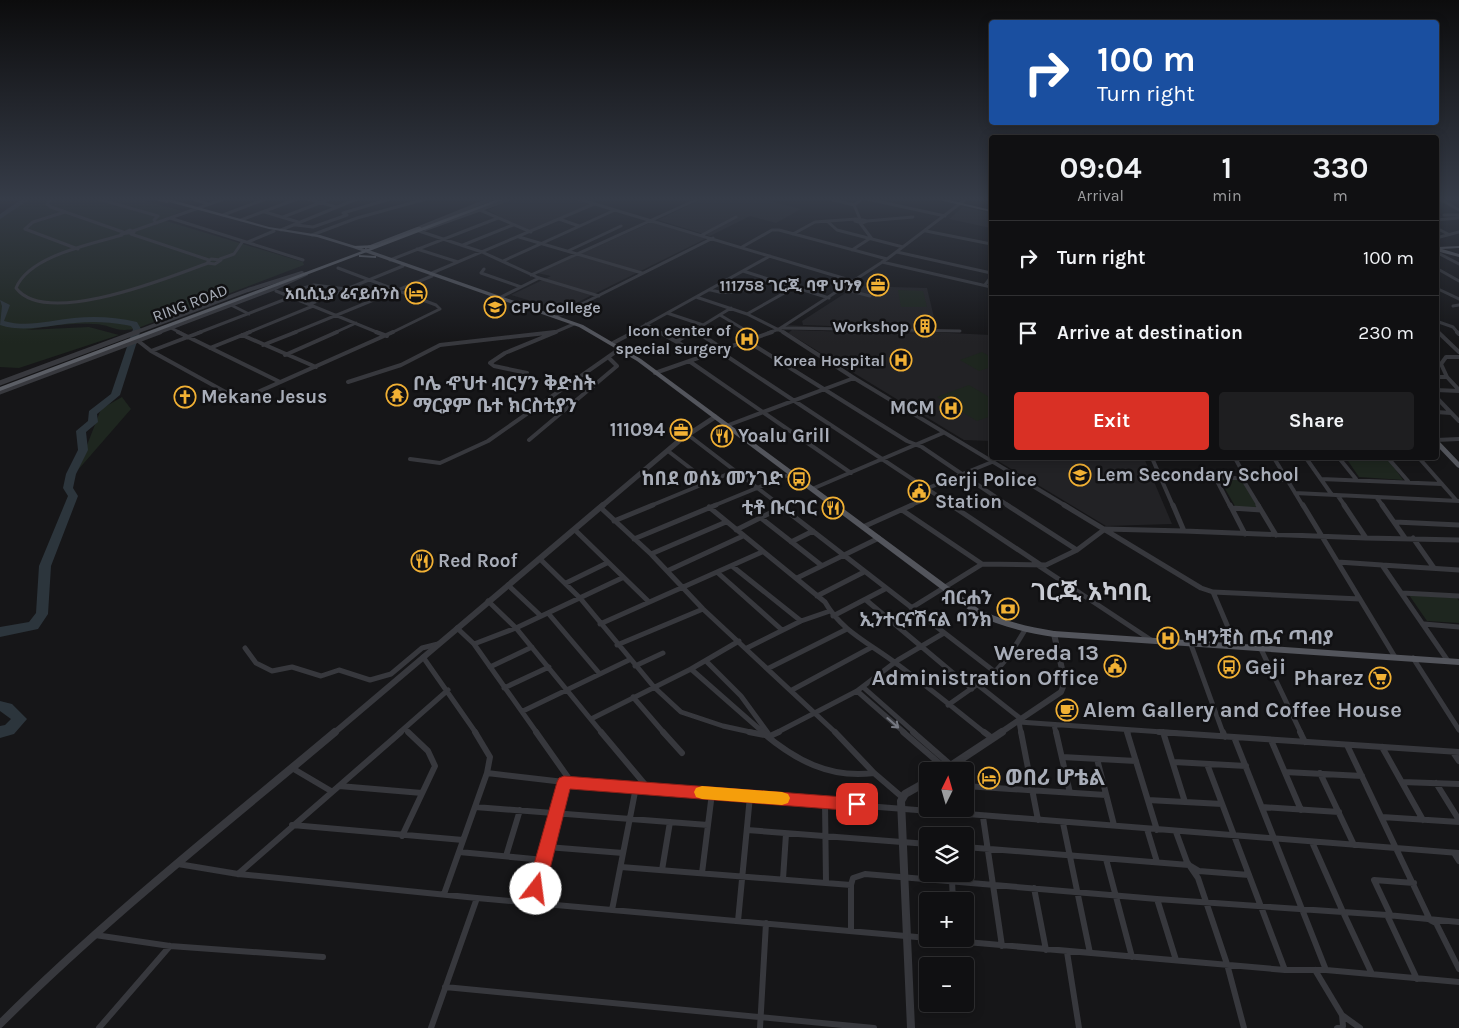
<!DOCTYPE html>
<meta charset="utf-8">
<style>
body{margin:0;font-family:Karla,"Noto Sans Ethiopic",sans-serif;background:#1e1e20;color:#f1f3f6;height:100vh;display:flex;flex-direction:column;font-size:19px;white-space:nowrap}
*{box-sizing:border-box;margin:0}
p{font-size:16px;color:#9c9d9f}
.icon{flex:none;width:28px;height:28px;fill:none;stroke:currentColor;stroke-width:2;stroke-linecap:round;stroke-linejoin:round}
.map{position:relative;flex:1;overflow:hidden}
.side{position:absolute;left:989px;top:135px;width:450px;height:325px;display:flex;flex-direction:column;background:#101012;border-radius:5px;box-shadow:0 2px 12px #0003,0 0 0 1px #303032}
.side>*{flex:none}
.hud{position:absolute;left:989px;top:20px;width:450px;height:105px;border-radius:5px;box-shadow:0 2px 12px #0003,0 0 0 1px #303032;background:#1a4fa0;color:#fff;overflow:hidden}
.needle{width:32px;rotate:5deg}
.buttons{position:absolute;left:919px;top:762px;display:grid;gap:10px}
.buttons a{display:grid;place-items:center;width:55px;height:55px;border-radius:5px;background:#101012;box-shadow:0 2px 12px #0003,0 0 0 1px #303032;font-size:25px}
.pin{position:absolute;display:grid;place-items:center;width:42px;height:42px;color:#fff;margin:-21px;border-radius:10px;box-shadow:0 2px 8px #0006}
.me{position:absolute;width:55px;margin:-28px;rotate:15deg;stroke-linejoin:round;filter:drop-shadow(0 0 4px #0008)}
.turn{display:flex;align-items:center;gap:18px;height:105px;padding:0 25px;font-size:22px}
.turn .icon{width:65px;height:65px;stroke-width:2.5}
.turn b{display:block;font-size:35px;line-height:42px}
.eta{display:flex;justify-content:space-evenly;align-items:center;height:85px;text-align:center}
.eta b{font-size:30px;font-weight:700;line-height:35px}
.action{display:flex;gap:10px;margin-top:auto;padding:10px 25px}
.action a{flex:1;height:58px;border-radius:5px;background:#d93025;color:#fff;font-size:20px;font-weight:700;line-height:58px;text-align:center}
.action a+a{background:#1e1e20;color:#f1f3f6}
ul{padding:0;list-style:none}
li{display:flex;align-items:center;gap:15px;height:75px;padding:0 25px;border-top:1px solid #303032}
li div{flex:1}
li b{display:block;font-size:19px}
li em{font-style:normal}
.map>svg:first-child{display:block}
.built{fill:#222225}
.green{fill:#1e261f}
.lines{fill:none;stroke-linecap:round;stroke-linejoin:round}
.river{fill:#2c353c;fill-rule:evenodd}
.minor-far3{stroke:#37383d;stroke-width:3}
.minor-far2{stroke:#37383d;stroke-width:4}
.minor-far1{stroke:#37383d;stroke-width:5}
.minor{stroke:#37383d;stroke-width:6}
.tertiary-far3{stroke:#37383d;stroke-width:4}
.tertiary-far2{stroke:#37383d;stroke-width:5}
.tertiary-far1{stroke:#37383d;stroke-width:6}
.tertiary{stroke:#37383d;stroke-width:8}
.primary{fill:#53555c;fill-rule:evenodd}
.trunk{fill:#5b5e65;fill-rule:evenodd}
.oneway{stroke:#757881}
.route{fill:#d93025;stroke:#8d1f18}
.slow{fill:#f59e0b}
.labels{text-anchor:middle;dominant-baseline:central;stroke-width:5;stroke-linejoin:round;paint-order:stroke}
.far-poi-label{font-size:16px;font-weight:bold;fill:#a8adb8;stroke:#111113;text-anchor:end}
.far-street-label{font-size:16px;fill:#a8adb8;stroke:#111113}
.poi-label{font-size:19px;font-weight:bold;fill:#a8adb8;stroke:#111113;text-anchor:start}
.near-poi-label{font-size:22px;font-weight:bold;fill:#a8adb8;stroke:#111113;text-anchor:start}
.district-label{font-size:24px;font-weight:bold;fill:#c9ccd4;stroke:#111113}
</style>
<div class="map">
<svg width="1459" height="1028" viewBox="0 0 1459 1028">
<rect width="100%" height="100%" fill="#161618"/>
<path class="built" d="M513 199H573L591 205 531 230 507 221 488 210Z
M702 199H761L801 209 776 223 750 216 710 236 658 220Z
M963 207 991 213V228L949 219Z
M652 222 707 238 562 310 511 295 551 276 537 273Z
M857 286 927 288 937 330 803 325 802 321 847 292 853 290 851 289Z
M785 325 991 335V441L964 440 788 333 792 330 945 335 781 328Z
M993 458H1144L1172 524 1106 526Z"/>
<path class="green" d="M23 199H138L182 211 163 220 303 262 304 265 138 328C114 334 112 324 93 324 70 323 49 326 26 330L89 327 119 335 19 368 0 367V215Z
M898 290 923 291 927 307H901Z
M982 352 991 357V367L979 371 960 360Z
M969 385 991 398V416L977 421 937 397Z
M122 397 131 409 77 471 101 409Z
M1346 458 1389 460 1403 480 1359 477Z
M1219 478 1242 479 1260 509 1236 508Z
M1409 595 1457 598 1459 601V623L1427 621Z"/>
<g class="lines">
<path class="river" d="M22 199H30L0 219V214Z
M0 300 10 305 4 321C28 328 51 320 74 318 95 316 116 317 137 322L141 329 120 395 97 414 98 422 86 432 88 450 76 474 73 488 78 496 51 566 48 614 38 629 0 637V627L29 622 36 613 39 566 68 496 63 488 66 474 78 450 76 431 88 421 89 411 111 394 133 329 131 326 126 325C109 322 92 321 75 323 49 325 25 333 0 325L2 306Z
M0 701 12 704 27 719 14 734 0 738V726L5 725 11 719 0 711Z"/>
<path class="minor-far3" d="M51 199 47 204 51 207 123 232
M98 199 158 216 154 220 157 223
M193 199 208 204
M308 199 336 207
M578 199 853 281
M830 199 854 205
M867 199 945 216
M1440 199 1459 210
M854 205 860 219
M854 205 862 199
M480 210 531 232
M65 212 33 222 25 229 78 249
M265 212 298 222
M343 213 390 199
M223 215 266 199
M1444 215H1459
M283 217 330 199
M170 218 303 260
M559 219 579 226
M858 219 867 221 862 223 855 221Z
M241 220 297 199
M1436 220 1459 218
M827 221 837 230 903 247
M867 221 913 217
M860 223 872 239
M296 225 313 227 347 215
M1436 228 1448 234
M130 230 134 232 121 234Z
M281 230 357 199
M133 231 224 199
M419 231 482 252 539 278 599 296
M926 231 991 244
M131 234 209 260
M793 234 815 222 856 219
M122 235C91 244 29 256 16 288 46 328 170 277 208 263
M312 235 357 218 426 199
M702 235 736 217
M519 237 642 273
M1436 238 1459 232
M248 242 274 231
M463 245 513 225
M742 247 772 230H779L887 259
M417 249 458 262
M852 250 869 239
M568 251 621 226
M897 252 991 273
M1436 252 1459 264
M211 259 221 260 215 264 207 263Z
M220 259 234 254 243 241
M390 260 498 218
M503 261 615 210
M882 262 991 287
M338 268 436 305 440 309 391 333
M1436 268 1459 281
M484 269 481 273 521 287
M743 271 829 298
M432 273 594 204
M531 275 698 199
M985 285 991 277
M1436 288 1459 299
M843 289 870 296
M711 290C733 297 748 289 767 279
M276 291 379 333
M283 294 314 285 346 289
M696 297 747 314 785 333
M499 298 539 278
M310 304 403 266
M231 305 249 314
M1453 306 1459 305
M667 313 703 325
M747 314 795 287
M720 315 750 333
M556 317 713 238
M1436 321 1453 327 1458 333
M646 324 661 333
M171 328 181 333
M782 328 960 331
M695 330 699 333
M1436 330 1439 333
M198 333 291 297
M247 333 313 306
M293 333 432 276
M334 333 356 323
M548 333 555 332
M553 333 574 324
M631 333 770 256
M690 333 731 308
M768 333 779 329 887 259 966 199"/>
<path class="minor-far2" d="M178 332 280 382
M376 332 387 336
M659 332 702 356
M697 332 723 349
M748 332 757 337
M783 332 854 378 1066 506
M1438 332 1459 352
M1457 332 1459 334
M242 335 316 367
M137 340 151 351 240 400 393 332
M677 341 692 332
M747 341 907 441 922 447 1009 506
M613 343 634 332
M263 345 296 332
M210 348 250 332
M151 351 201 332
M719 351 953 506
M285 355 337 332
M1459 357H1446L1441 364 1447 377 1459 390
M689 361 851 473
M527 373 494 366 490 363 505 353 556 332
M655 373 772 332
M1436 377H1447
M348 382 401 365 440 345 555 332
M1436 390 1459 391
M1436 397 1459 421
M1436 412 1451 413
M726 426 854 378
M687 434 781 506
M529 440 617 366 608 357
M1436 440 1459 439
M668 451 707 481
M1152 458 1173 506
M1235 458 1246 478
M1274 458 1303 506
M1306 458 1332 495
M1339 458 1356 479
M1388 458 1408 481
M1419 458 1457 501
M410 459 440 463 488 441 621 348
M1159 475 1287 480
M1215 477 1230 506
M1242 478 1259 506
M1321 479 1442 484
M928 488 992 462
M812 489 943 433
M1295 493 1459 501
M1338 496 1345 506
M1377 498 1383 506
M650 506 735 471
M713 506 791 474
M909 506 919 502"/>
<path class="minor-far1" d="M779 505 995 672
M951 505 1041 565
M1007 505 1077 550
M1064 505 1201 588 1213 592 1236 646
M1173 505 1184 531 1366 538 1344 505
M1230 505 1245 534
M1258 505 1276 535
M1303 505 1395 657
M1382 505 1405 538
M709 507 825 602C841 631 871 644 897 664 927 686 956 710 985 733
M601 508 651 554 703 609 836 733
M1232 508 1261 510
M902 510 982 564
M761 518 821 565
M614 521 653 505
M1395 522 1459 525
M863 527 912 505
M575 530 648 601
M736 530 782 507
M1366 538 1459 540
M1413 538 1434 568
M634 539 716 505
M791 542 813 531
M651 554 726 522
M540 559 580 598 654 687 681 712 723 726 755 733
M1338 562 1382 565 1448 661
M1382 565 1459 570
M732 566 801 621
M1039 566 1151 640
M667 571 743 536
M718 573 782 630
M797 578 879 538
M566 583 607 563
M508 585 541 616
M1213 592 1360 599
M1402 593 1459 596
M817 596 864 572
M866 600 972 689
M488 601 516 628 602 733
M911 608 982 564 1046 565 1077 550 1105 529 1184 531
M548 613 599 673
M833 616 885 589
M600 624 762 552
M1424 624 1459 627
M457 628 474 644 537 733
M1190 642 1223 733
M474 644 516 628 622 578
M617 645 703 609
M1260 647 1301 733
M245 648 256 663 272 671 292 667 321 676 339 670 370 680 391 674 422 648 438 644
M747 648 801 621 830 611
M423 657 476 733
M1413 658 1459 730
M706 661 741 696 768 733
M635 666 663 653
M490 667 532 647
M769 668 847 629
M691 669 764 733
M978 685 1021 719
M863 687 915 733
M504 688 549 667
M792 690 872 647
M857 691 905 733
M633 697 664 733
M948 705 995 672 1009 656 1025 630
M523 711 629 660
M593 718 691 669 739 641
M1054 725 1056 733
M405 729 409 733
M1127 730 1128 733
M399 733 448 690
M776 733 857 691 898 660 944 633
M1021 733 1019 722 1177 733"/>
<path class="minor" d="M536 732 572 783
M601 732 648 788
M663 732 682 753
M749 732 770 736 779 732
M762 732C795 760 830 779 874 773
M835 732 874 773 902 797
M903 732 946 769
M913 732 952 766
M984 732 992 738
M1021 732 1038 820
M1056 732 1070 793
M1127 732 1157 830
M1159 732 1459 752
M1163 732 1185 802
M1223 732 1225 737
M1300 732 1305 742
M1234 737 1326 970
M1271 740 1301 810
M1347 745 1430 920 1436 923 1459 969
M1382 747 1423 820
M1453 752 1459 761
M1062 757 1136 761
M1097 759 1114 825
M1174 762 1246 766
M1207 764 1285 970
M292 768 331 791
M1285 772 1362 776
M487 773 564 782 1459 853
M1320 773 1354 845
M1402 782 1459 784
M1436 783 1459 820
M339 786 422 793
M965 786 1106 795
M1148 800 1222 804
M825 802 826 883
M475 807 708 825
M1262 807 1339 812
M983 817 1002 946
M1382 817 1459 822
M1063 823 1090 953
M292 825 463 840
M1147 829 1157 862
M747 830 928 844
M1176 832 1187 862 1198 878 1227 964 1244 1028
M402 836 435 766 428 751 408 732
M1312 842 1343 912 1387 915
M547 847 623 853
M965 847 1189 865 1199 871 1249 875
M459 852 544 860
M1454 853 1459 861
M506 856 520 810
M1106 859 1132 957
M178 864 238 874 477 898 928 938
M621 867 851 885
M662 870 670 822
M702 873 712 793
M238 874 401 732
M783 879 786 834
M952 881 953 901
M1034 888 1046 950
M444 894 487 773 490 757 475 732
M1157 899 1176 960
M532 904 564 782
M612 910 636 787
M1391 916 1374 880 1414 883
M738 921 750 796
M851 931V885L853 878 865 874 1157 899 1343 912 1372 974
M95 935 170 946 323 957
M932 939 1285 970H1326L1459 982
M1067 952 1079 1028
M1315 970 1342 1015 1360 1028
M1417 979 1387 915 1459 922
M445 987 874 1028
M99 1028 170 946
M431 1028 477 898
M760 1028 766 923
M1337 1028 1343 1026 1342 1015"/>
<path class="tertiary-far3" d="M419 228 491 199
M425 229 509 199
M134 333 248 290 302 273
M157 333 273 289 306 274"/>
<path class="tertiary-far2" d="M0 383 137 332
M0 392 160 332
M602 506 680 440 715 417"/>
<path class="tertiary-far1" d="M334 733 603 505
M1000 733 1061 692 1065 682 1054 634"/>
<path class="tertiary" d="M943 771 1002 732
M0 1024C105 919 222 827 335 732
M911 1028 901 801 905 794 928 781"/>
<path class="primary" d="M151 199H169L269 227 320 235 365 249V247L417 227H421V229L366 249 583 325 641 359 979 609C1003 621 1028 627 1054 631L1459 659V665L1054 637C1026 633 999 626 973 613L637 361 579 327 353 248 317 237 269 229 169 202 167 203Z
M935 199H945L991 210V212Z
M1459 246V248L1442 249 1459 254V257L1436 251V247H1438Z
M1436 439 1438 440 1459 462V468L1457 467 1436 445Z"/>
<path class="trunk" d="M498 199H505L359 255 374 256H376V258L361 257H359V255L0 391V387L370 248H355L353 247V246L376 245Z"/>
</g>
<defs><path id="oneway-shaft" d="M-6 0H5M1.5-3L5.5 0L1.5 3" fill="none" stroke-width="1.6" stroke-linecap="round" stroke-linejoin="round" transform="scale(1.25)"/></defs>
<use class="oneway" href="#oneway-shaft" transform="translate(893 723) rotate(41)"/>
<linearGradient id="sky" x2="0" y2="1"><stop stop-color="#0c0c0d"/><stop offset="0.58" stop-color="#363c48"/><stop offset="1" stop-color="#363c48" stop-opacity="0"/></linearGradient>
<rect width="1459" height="343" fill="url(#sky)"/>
<path class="route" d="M564 776 857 798 863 800 865 804 863 809 857 811 570 789 545 889 542 894 536 897 530 894 527 889 557 782 559 778Z"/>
<path class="slow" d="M702 786 782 792 788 794 790 798 788 803 782 805 702 799 696 797 694 792 696 788Z"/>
<defs>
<g id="office-ring" transform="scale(1.125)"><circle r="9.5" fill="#111113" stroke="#f2b134" stroke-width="1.5"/><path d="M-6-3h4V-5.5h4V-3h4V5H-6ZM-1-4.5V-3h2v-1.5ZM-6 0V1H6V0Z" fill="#f2b134"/></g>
<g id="hotel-ring" transform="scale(1.125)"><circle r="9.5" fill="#111113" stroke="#f2b134" stroke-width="1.5"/><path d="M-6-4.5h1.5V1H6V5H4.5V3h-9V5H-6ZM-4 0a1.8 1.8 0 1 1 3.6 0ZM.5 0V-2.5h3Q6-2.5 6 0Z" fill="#f2b134"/></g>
<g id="school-ring" transform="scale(1.125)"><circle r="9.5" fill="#111113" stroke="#f2b134" stroke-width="1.5"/><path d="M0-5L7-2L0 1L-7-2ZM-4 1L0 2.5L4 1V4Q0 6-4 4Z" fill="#f2b134"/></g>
<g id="building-ring" transform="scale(1.125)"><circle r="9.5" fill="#111113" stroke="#f2b134" stroke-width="1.5"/><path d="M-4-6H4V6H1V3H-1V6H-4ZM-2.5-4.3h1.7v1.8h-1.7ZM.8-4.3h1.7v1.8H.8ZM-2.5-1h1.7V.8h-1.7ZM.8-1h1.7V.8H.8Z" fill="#f2b134"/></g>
<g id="hospital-ring" transform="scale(1.125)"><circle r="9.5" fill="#111113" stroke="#f2b134" stroke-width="1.5"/><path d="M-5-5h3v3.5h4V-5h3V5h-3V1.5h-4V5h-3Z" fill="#f2b134"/></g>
<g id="temple-ring" transform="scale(1.125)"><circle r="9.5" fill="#111113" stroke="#f2b134" stroke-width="1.5"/><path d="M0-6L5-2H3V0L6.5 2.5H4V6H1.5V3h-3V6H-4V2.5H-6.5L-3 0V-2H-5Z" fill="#f2b134"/></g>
<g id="church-ring" transform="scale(1.125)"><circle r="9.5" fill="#111113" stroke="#f2b134" stroke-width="1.5"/><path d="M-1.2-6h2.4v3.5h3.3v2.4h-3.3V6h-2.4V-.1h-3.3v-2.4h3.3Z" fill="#f2b134"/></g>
<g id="restaurant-ring" transform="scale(1.125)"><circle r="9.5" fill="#111113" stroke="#f2b134" stroke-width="1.5"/><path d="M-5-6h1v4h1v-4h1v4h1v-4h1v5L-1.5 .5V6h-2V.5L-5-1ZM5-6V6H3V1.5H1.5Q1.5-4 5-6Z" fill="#f2b134"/></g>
<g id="bus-ring" transform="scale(1.125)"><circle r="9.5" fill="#111113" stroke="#f2b134" stroke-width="1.5"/><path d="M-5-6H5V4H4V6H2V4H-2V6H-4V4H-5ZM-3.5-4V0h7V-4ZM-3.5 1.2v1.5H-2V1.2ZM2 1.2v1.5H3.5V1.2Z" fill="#f2b134"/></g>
<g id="civic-ring" transform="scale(1.125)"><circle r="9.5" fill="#111113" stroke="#f2b134" stroke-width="1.5"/><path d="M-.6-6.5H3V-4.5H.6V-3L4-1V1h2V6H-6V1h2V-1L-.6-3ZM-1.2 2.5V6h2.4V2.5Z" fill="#f2b134"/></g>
<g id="bank-ring" transform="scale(1.125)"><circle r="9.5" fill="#111113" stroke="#f2b134" stroke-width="1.5"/><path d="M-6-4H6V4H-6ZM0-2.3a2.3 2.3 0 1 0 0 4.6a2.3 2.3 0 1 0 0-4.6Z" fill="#f2b134"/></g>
<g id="supermarket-ring" transform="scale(1.125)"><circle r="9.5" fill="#111113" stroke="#f2b134" stroke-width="1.5"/><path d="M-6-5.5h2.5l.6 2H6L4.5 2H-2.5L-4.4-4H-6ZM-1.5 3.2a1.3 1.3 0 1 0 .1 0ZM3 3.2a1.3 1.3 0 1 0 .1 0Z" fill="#f2b134"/></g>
<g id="cafe-ring" transform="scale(1.125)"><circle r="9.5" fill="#111113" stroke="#f2b134" stroke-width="1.5"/><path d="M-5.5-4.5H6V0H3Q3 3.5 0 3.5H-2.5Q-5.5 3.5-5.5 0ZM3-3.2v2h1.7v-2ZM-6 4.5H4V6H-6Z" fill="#f2b134"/></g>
</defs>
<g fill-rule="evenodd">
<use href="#office-ring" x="878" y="285"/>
<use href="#hotel-ring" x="416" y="293"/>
<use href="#school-ring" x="495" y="307"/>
<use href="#building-ring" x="925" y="326"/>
<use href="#hospital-ring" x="747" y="339"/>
<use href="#hospital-ring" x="901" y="360"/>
<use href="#temple-ring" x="397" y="395"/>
<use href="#church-ring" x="185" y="397"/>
<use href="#hospital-ring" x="951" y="408"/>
<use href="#office-ring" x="681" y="430"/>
<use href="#restaurant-ring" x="722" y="436"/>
<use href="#school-ring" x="1080" y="475"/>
<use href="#bus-ring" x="799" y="479"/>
<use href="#civic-ring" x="919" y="491"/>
<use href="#restaurant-ring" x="833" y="508"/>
<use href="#restaurant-ring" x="422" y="561"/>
<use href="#bank-ring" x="1008" y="609"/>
<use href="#hospital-ring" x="1168" y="638"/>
<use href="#civic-ring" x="1115" y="666"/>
<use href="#bus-ring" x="1229" y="667"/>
<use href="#supermarket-ring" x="1380" y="678"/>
<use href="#cafe-ring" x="1067" y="710"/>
<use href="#hotel-ring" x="989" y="778"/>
</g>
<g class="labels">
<g class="far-poi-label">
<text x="862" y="285">111758 ገርጂ ባዋ ህንፃ</text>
<text x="400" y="293">አቢሲኒያ ሬናይሰንስ</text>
<text x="511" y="307" text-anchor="start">CPU College</text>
<text x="909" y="326">Workshop</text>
<text x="731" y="330">Icon center of<tspan x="731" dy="18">special surgery</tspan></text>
<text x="885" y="360">Korea Hospital</text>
</g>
<g class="far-street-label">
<text transform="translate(190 303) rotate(-21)">RING ROAD</text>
</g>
<g class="poi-label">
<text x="413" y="384">ቦሌ ኆህተ ብርሃን ቅድስት<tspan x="413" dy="22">ማርያም ቤተ ክርስቲያን</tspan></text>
<text x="201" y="397">Mekane Jesus</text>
<text x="935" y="408" text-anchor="end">MCM</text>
<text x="665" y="430" text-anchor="end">111094</text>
<text x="738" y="436">Yoalu Grill</text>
<text x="1096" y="475">Lem Secondary School</text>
<text x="783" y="479" text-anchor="end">ከበደ ወሰኔ መንገድ</text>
<text x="935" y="480">Gerji Police<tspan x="935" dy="22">Station</tspan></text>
<text x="817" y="508" text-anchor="end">ቲቶ ቡርገር</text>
<text x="438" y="561">Red Roof</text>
<text x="992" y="598" text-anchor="end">ብርሐን<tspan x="992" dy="22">ኢንተርናሽናል ባንክ</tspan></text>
<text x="1184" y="638">ካዛንቺስ ጤና ጣብያ</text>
</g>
<g class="near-poi-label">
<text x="1099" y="653" text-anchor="end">Wereda 13<tspan x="1099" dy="25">Administration Office</tspan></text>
<text x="1245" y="667">Geji</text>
<text x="1364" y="678" text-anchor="end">Pharez</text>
<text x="1083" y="710">Alem Gallery and Coffee House</text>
<text x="1005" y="778">ወበሪ ሆቴል</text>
</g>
<g class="district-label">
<text x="1091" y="592">ገርጂ አካባቢ</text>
</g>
</g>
</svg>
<div class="buttons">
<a><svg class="needle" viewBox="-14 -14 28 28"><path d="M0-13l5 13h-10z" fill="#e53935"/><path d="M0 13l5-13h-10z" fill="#9c9d9f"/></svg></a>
<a><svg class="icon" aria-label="layers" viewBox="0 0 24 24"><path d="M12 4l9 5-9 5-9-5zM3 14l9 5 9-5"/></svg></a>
<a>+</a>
<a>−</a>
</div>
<div class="pin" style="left:857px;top:804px;background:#d93025"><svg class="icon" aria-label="arrive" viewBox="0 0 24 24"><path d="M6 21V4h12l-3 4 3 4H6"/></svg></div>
<svg class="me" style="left:536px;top:889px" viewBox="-20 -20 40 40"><circle r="19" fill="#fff"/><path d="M0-13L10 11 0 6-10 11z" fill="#d93025"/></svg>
<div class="hud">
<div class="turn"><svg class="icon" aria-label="right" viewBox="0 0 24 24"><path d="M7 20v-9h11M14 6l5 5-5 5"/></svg><div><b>100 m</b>Turn right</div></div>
</div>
<section class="side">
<div class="eta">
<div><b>09:04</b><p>Arrival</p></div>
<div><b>1</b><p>min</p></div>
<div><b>330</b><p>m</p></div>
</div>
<ul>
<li><svg class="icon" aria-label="right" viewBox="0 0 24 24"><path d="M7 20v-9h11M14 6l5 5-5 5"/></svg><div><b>Turn right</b></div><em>100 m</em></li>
<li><svg class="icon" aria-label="arrive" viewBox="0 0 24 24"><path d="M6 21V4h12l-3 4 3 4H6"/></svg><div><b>Arrive at destination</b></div><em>230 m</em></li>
</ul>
<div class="action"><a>Exit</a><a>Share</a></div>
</section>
</div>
